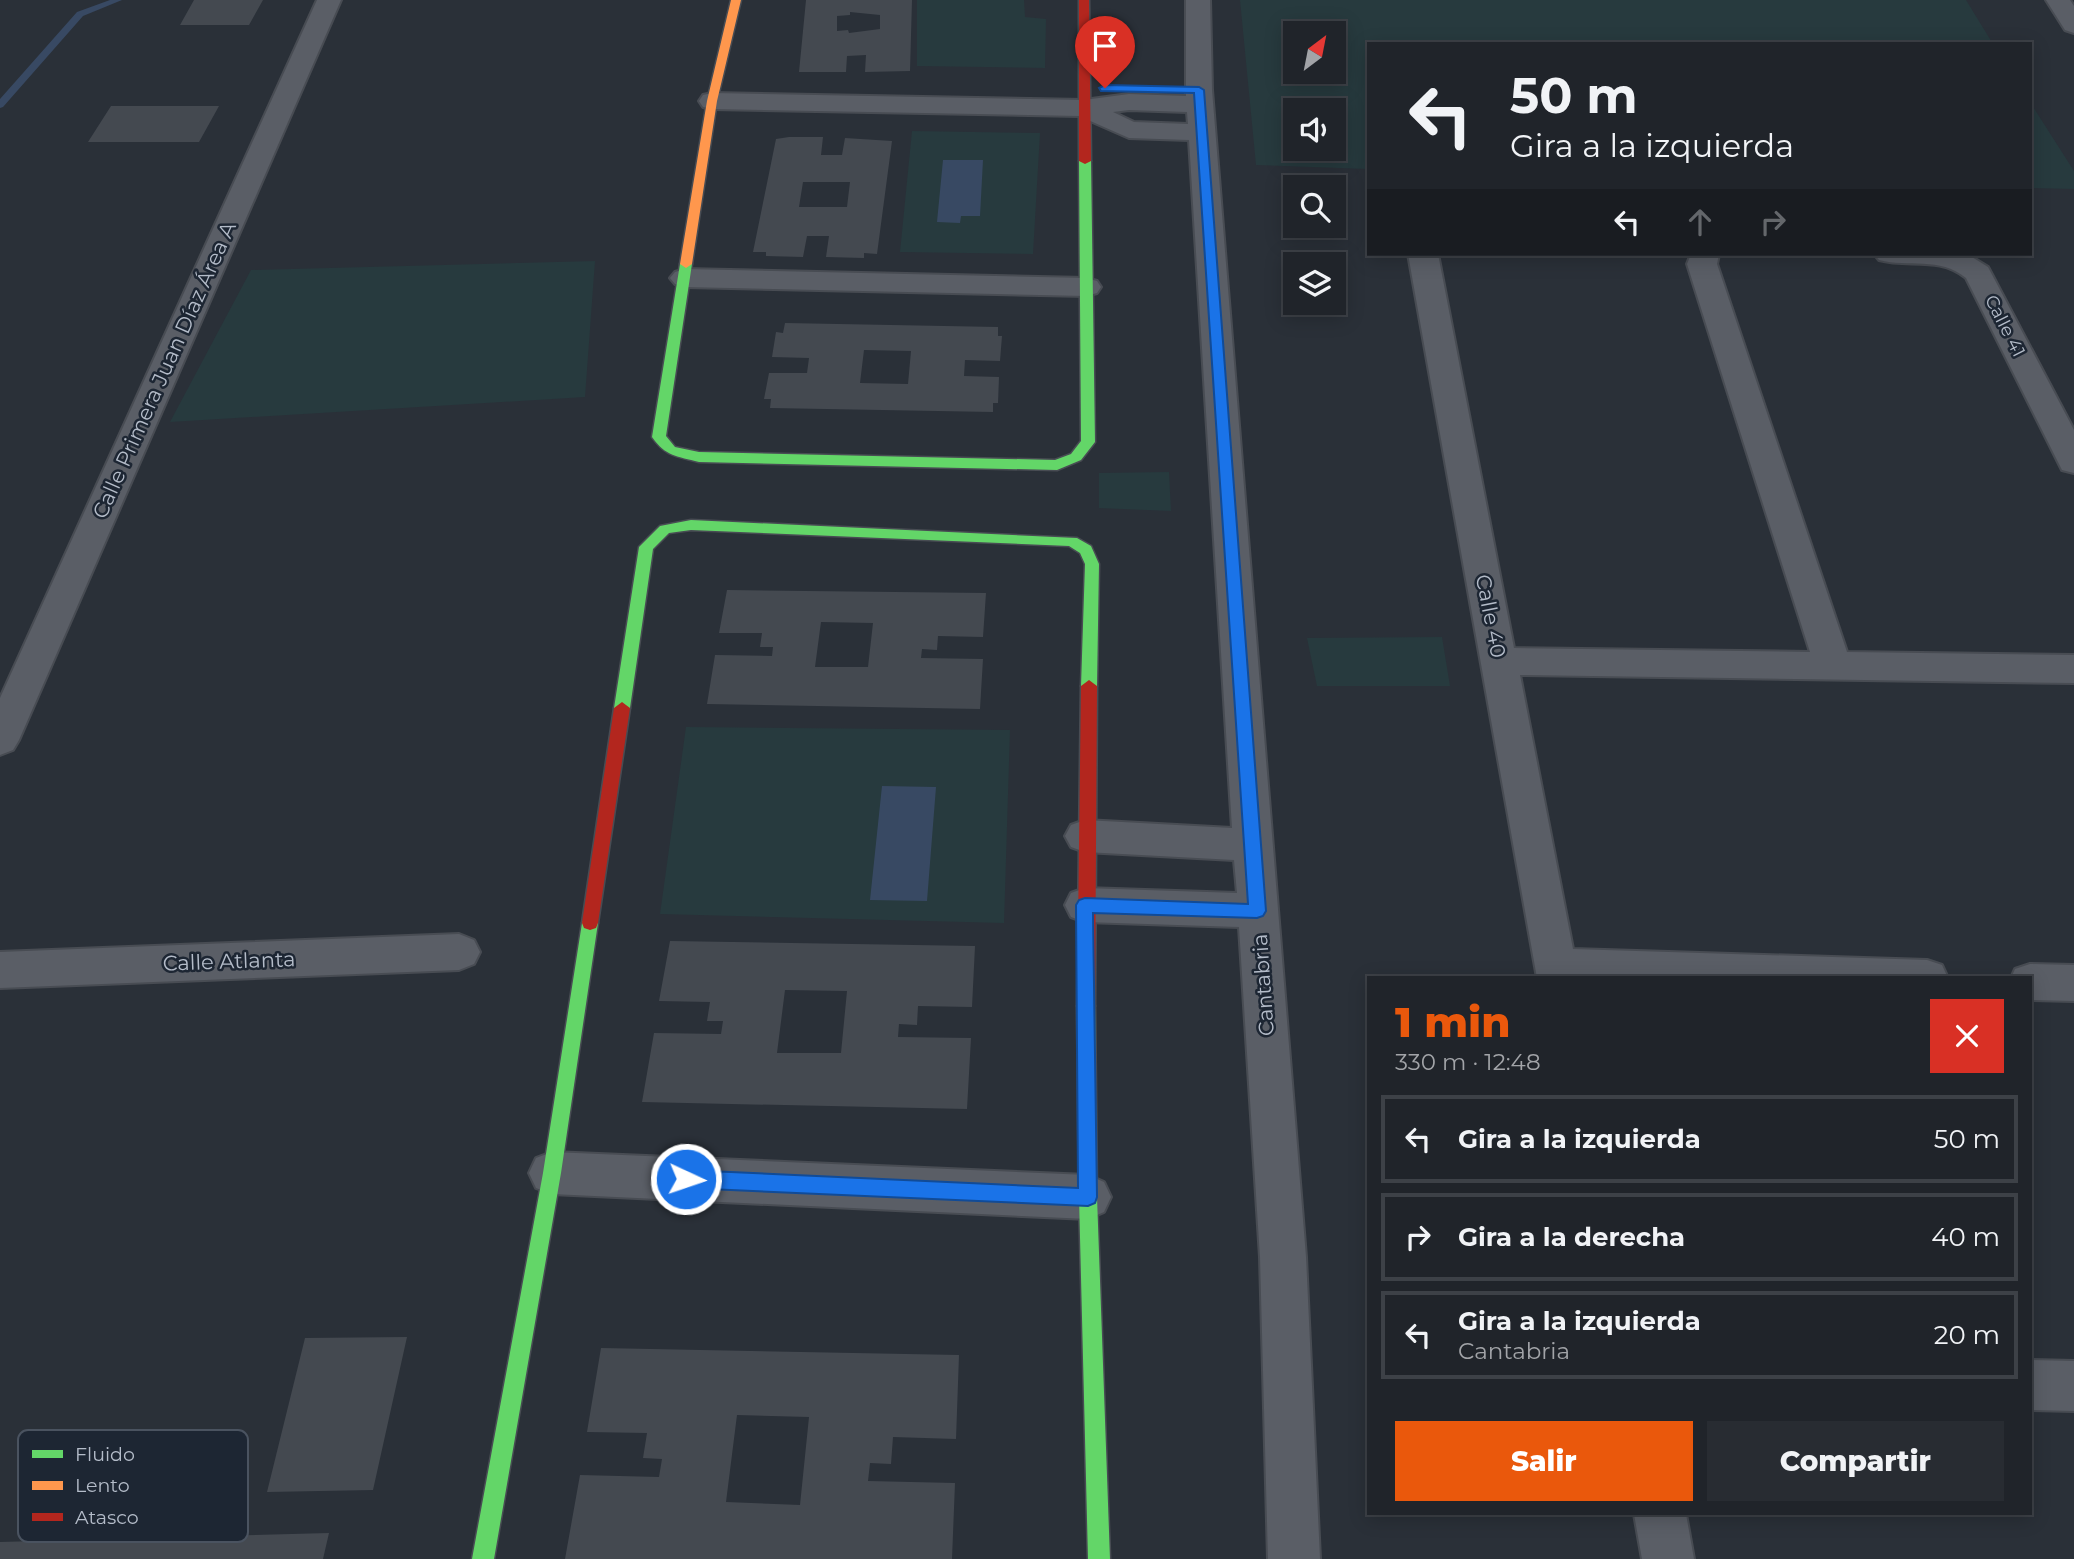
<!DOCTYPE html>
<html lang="es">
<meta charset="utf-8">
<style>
body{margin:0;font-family:Montserrat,sans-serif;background:#282c32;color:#f1f3f6;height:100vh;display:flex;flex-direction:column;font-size:26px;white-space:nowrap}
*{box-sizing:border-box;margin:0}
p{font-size:23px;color:#a2a4a8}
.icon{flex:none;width:38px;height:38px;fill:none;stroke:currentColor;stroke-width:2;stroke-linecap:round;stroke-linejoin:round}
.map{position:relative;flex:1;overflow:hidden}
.details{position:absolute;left:1367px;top:976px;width:665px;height:539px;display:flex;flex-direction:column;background:#20242a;border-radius:0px;box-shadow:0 4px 18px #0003,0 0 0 2px #3d4147}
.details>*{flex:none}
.banner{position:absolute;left:1367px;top:42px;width:665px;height:214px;border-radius:0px;box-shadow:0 4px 18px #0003,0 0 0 2px #3d4147;background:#20242a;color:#f1f3f6;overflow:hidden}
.needle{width:46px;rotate:32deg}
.tools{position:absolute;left:1283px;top:21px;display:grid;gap:14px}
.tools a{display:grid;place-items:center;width:63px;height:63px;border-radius:0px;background:#20242a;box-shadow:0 4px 18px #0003,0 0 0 2px #3d4147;font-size:35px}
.pin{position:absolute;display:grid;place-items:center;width:60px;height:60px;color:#fff;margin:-72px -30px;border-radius:50% 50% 50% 0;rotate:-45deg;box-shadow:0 0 7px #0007}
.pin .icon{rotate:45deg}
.me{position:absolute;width:77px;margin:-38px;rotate:93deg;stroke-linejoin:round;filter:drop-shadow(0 0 5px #0008)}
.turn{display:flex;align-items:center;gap:24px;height:147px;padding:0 28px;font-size:32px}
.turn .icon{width:91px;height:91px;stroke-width:2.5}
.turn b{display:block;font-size:49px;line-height:60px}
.lanes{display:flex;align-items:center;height:66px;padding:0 28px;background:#0003;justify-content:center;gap:35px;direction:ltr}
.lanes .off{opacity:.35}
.round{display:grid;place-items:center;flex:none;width:74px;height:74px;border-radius:0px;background:#282c32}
.summary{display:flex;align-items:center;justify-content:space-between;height:119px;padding:0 28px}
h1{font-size:42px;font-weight:800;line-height:52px;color:#ea580c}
.action{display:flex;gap:14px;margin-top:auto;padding:14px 28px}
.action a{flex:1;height:80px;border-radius:0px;background:#ea580c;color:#fff;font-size:28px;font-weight:800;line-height:80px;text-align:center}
.action a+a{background:#282c32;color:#f1f3f6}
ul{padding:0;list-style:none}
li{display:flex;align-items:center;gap:21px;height:88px;margin:0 14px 10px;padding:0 14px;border:4px solid #3d4147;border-radius:0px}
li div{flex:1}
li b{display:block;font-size:26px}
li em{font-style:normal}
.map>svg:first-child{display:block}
.green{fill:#273a3e;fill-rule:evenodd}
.water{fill:#384963}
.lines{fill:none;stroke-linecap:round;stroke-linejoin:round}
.stream{fill:#384963;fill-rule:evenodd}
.building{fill:#444950;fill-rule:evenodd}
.street-casing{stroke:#484c53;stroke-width:4}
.fast-casing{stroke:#484c53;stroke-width:3}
.slow-casing{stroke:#484c53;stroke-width:3}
.jam-casing{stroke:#484c53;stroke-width:3}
.street{fill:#5a5e66;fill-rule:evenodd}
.fast{fill:#63d668;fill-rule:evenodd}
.slow{fill:#ff974d;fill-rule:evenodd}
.jam{fill:#b3261e;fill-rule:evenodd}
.route{fill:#1a73e8;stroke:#114b97;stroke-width:2}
.labels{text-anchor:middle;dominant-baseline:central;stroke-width:5;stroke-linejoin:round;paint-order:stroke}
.far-street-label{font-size:18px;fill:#b4bcc9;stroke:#1d2633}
.street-label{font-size:21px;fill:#b4bcc9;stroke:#1d2633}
.key{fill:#1d2633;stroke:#4a5360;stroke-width:2}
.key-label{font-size:19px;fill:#b4bcc9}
</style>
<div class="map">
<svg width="2074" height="1559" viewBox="0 0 2074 1559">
<rect width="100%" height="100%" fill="#2a3038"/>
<path class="green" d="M917 0H1024L1025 17 1046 19 1045 68 917 66Z
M1240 0H1966L1993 44H1368V169L1256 165ZM1334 33V72H1295V33ZM1334 110V149H1295V110Z
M2030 102 2074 171V189L2030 188Z
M912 131 1040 133 1033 254 900 252Z
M595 261 585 397 170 422 251 270Z
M1169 472 1171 511 1099 508V473Z
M1442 637 1450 686H1317L1307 638Z
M686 727 1010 730 1004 923 660 914Z"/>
<path class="water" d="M943 160H983L980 216H961L960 223 937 222Z
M882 786 936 787 927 901 870 900Z"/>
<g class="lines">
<path class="stream" d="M110 0H122L83 16 3 107 0 108V99L77 12Z"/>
</g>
<path class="building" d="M194 0H263L249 25H180Z
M806 0H912L910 71 865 72 866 55 847 56 846 72H799ZM850 12 880 15V29L849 33 848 30 837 31V16L850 15Z
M111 106H219L199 142H88Z
M789 137H823L821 155H842L845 138 892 141 877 254 864 253V258L826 257 829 236H807L803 257 766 256V252H753L776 139ZM803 182H850L847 207H799Z
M785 323 998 327V336H1002L1000 361 965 360 964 376 999 377 998 403H993V412L770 408 771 399H764L769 373H807L809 358 772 357 776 332 783 333ZM864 350 911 351 908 384 860 383Z
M727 590 986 593 983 637 938 636 937 650 922 649 921 658 983 659 980 709 707 704 715 655 772 656 773 647H760L762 633H719ZM821 622 873 623 868 667H815Z
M670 941 975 946 972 1007 918 1006 917 1025 899 1024 898 1037 971 1038 967 1109 642 1102 654 1033 721 1034 723 1021H707L710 1002 659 1001ZM785 990 847 991 841 1053H777Z
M407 1337 373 1490 267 1492 305 1338Z
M601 1348 959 1355 956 1439 893 1437 891 1464 870 1463 868 1481 955 1483 952 1559H565L580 1475 659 1477 662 1459 643 1458 647 1433 587 1432ZM737 1415 809 1417 800 1505 726 1502Z
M329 1533 323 1559H0V1542Z"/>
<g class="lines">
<g class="street-casing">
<path id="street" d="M317 0H341L19 740 13 750 0 755V698Z
M1186 0H1210L1212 90 1306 1257 1320 1559H1268L1260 1257 1239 927 1085 922 1071 917 1065 905 1071 893 1085 888 1237 893 1234 860 1085 852 1071 847 1065 836 1071 825 1085 820 1232 828 1189 140 1129 138 1079 116 712 109 703 107 699 101 703 95 712 93 1084 100 1129 94 1186 96ZM1129 110 1187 112 1188 124 1134 122 1113 112Z
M2046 0H2070L2074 6V33L2065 30Z
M1408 254H1438L1514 648 1810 652 1687 264 1691 254H1719L1717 264 1847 652 2074 655V683L1520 675 1573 949 1927 960 1942 965 1948 978H1537Z
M1874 254H1967L1988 267 2074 430V473L2062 470 1966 278C1939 256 1909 268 1879 260Z
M685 269 1086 278 1097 281 1101 287 1097 293 1086 296 685 287 675 284 670 278 675 272Z
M459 934 474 940 480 952 474 964 459 970 0 988V952Z
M2030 964 2074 965V1001L2030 1000V978H2011L2015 969Z
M552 1152 1088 1175 1104 1182 1111 1197 1104 1212 1088 1219 552 1194 536 1188 529 1173 536 1158Z
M2030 1360 2074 1361V1411L2030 1410Z
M1634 1514H1686L1694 1559H1642Z"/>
</g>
<g class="fast-casing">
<path id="fast" d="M1085 158 1091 161 1095 442 1081 460 1057 470 699 462C677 456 666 457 652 437L680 264 686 260 692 264 666 436 675 447 699 452 1055 460 1071 454 1081 441 1079 161Z
M691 520 1077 538 1091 546 1099 564 1097 686 1089 692 1081 686 1085 564 1080 553 1069 546 691 530 669 533 653 549 630 708 627 712H617L614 708 639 547 660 526Z
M590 916 596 918 598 923 561 1173 494 1559H472L543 1173 582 923 584 918Z
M1086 998 1092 1001 1095 1006 1097 1197 1110 1559H1088L1079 1197 1077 1006 1080 1001Z"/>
</g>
<g class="slow-casing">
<path id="slow" d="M731 0H741L717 101 692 264 686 268 680 264 707 101Z"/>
</g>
<g class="jam-casing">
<path id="jam" d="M1079 0H1089L1091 161 1085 164 1079 161Z
M1089 680 1097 686 1095 1006 1092 1011 1086 1014 1080 1011 1077 1006 1081 686Z
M622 702 630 708 598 923 596 928 590 930 584 928 582 923 614 708Z"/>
</g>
<use href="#street" class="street"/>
<use href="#fast" class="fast"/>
<use href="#slow" class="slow"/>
<use href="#jam" class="jam"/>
</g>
<path class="route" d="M1105 85 1199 87 1204 90 1266 911 1263 916 1257 918 1093 913 1097 1197 1095 1203 1088 1206 686 1188 680 1185 677 1179 680 1173 686 1170 1078 1188 1076 905 1079 900 1085 898 1248 904 1194 93 1101 91 1099 88Z"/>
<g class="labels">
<g class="far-street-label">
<text transform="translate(2005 326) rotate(63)">Calle 41</text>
</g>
<g class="street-label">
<text transform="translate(164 370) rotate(-66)">Calle Primera Juan Díaz Área A</text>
<text transform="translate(1491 616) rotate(79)">Calle 40</text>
<text transform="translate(229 961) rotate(-2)">Calle Atlanta</text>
<text transform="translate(1263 985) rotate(-94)">Cantabria</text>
</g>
</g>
<rect x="18" y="1430" width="230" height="112" rx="10" class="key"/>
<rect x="32" y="1450" width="31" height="8" fill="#63d668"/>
<rect x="32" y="1481" width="31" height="9" fill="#ff974d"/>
<rect x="32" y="1513" width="31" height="8" fill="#b3261e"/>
<g class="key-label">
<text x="75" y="1461">Fluido</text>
<text x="75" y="1492">Lento</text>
<text x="75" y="1524">Atasco</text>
</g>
</svg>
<div class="tools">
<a><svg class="needle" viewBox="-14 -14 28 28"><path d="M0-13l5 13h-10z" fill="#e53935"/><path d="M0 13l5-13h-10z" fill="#a2a4a8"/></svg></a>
<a><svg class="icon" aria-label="sound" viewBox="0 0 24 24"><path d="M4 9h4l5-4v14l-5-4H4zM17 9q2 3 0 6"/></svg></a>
<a><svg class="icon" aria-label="search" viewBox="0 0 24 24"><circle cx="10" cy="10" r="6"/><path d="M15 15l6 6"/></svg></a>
<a><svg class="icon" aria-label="layers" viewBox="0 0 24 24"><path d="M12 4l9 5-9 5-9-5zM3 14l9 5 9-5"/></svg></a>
</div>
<div class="pin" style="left:1105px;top:88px;background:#d93025"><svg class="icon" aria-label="arrive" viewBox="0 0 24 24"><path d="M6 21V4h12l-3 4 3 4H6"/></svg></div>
<svg class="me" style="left:686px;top:1179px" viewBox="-20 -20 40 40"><circle r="17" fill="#1a73e8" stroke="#fff" stroke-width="3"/><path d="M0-11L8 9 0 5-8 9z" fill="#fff"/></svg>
<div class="banner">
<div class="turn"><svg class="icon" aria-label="left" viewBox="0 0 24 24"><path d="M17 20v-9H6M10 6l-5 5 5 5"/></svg><div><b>50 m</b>Gira a la izquierda</div></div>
<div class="lanes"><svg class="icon" aria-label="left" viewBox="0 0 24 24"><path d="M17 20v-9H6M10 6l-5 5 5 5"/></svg><svg class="icon off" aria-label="ahead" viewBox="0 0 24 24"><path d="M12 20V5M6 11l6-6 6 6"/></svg><svg class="icon off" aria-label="right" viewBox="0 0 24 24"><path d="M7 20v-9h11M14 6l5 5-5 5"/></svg></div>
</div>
<section class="details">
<div class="summary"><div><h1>1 min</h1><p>330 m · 12:48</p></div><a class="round" style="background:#d93025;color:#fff"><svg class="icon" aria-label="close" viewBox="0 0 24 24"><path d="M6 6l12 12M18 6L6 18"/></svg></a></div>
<ul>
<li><svg class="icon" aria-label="left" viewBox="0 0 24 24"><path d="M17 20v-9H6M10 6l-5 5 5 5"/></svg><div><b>Gira a la izquierda</b></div><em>50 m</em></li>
<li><svg class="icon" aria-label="right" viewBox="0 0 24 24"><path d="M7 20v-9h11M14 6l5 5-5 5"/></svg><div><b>Gira a la derecha</b></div><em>40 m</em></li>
<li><svg class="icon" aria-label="left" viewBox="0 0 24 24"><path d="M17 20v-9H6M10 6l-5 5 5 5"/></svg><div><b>Gira a la izquierda</b><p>Cantabria</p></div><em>20 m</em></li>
</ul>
<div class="action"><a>Salir</a><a>Compartir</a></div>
</section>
</div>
